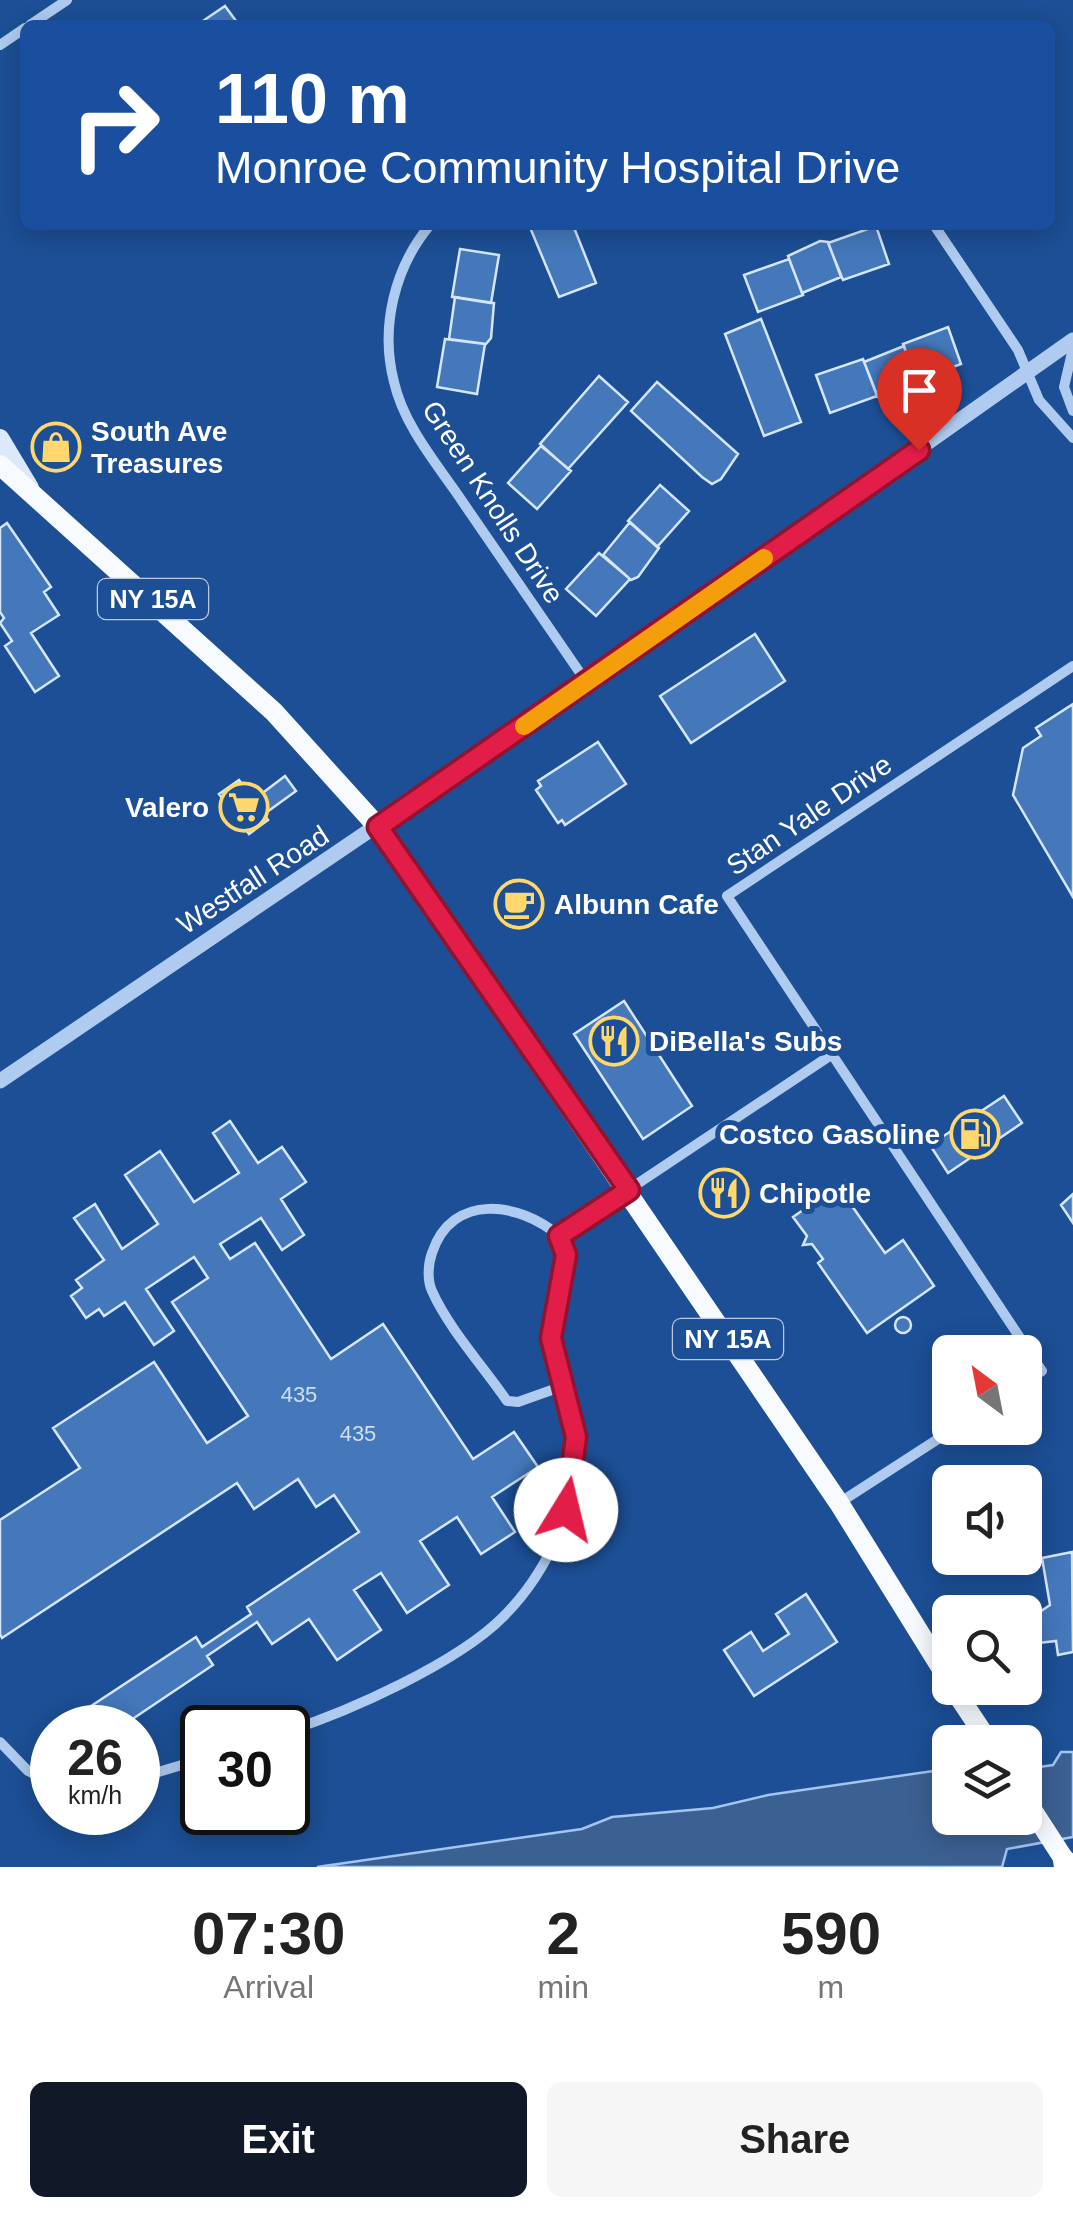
<!DOCTYPE html>
<style>
body{margin:0;font-family:Helvetica,sans-serif;background:#f6f6f6;color:#222;height:100vh;display:flex;flex-direction:column;font-size:38px;white-space:nowrap}
*{box-sizing:border-box;margin:0}
p{font-size:32px;color:#767676}
.icon{flex:none;width:55px;height:55px;fill:none;stroke:currentColor;stroke-width:2;stroke-linecap:round;stroke-linejoin:round}
.map{position:relative;height:1867px;overflow:hidden}
.side{display:flex;flex-direction:column;background:#fff;flex:1}
.side>*{flex:none}
.guide{position:absolute;left:20px;top:20px;width:1035px;height:210px;border-radius:15px;box-shadow:0 5px 25px #0003;background:#1a4fa0;color:#fff;overflow:hidden}
.needle{width:65px;rotate:328deg}
.tools{position:absolute;left:932px;top:1335px;display:grid;gap:20px}
.tools a{display:grid;place-items:center;width:110px;height:110px;border-radius:15px;background:#fff;box-shadow:0 5px 25px #0003;font-size:50px}
.speed{position:absolute;left:30px;top:1705px;display:flex;gap:20px;font-size:50px;font-weight:700;text-align:center}
.speed>*{display:grid;place-content:center;width:130px;height:130px;border-radius:50%;background:#fff;box-shadow:0 5px 25px #0003;line-height:1}
.speed small{font-size:25px;font-weight:400}
.speed .limit{border:5px solid #111;border-radius:15px;background:#fff;color:#111}
.pin{position:absolute;display:grid;place-items:center;width:85px;height:85px;color:#fff;margin:-102px -42px;border-radius:50% 50% 50% 0;rotate:-45deg;box-shadow:0 0 10px #0007}
.pin .icon{rotate:45deg}
.me{position:absolute;width:110px;margin:-55px;rotate:9deg;stroke-linejoin:round;filter:drop-shadow(0 0 8px #0008)}
.turn{display:flex;align-items:center;gap:35px;height:210px;padding:0 30px;font-size:45px}
.turn .icon{width:130px;height:130px;stroke-width:2.5}
.turn b{display:block;font-size:70px;line-height:85px}
.eta{display:flex;justify-content:space-evenly;align-items:center;height:170px;text-align:center}
.eta b{font-size:60px;font-weight:700;line-height:70px}
.cta{display:flex;gap:20px;margin-top:auto;padding:20px 30px}
.cta a{flex:1;height:115px;border-radius:15px;background:#111827;color:#fff;font-size:40px;font-weight:700;line-height:115px;text-align:center}
.cta a+a{background:#f6f6f6;color:#222}
.map>svg:first-child{display:block}
.water{fill:#3b6092;stroke:#a2c5f1;stroke-width:2.5}
.building{fill:#4478bb;stroke:#d5e6fb;stroke-width:2.5}
.lines{fill:none;stroke-linecap:round;stroke-linejoin:round}
.minor{stroke:#afcbef;stroke-width:10}
.tertiary{stroke:#afcbef;stroke-width:15}
.secondary{stroke:#dce9fb;stroke-width:18}
.primary{stroke:#f7faff;stroke-width:20}
.motorway{stroke:#fff;stroke-width:22}
.route-casing{stroke:#92132f;stroke-width:25}
.route{stroke:#e11d48;stroke-width:18}
.slow{stroke:#f59e0b;stroke-width:18}
.labels{text-anchor:middle;dominant-baseline:central;stroke-width:10;stroke-linejoin:round;paint-order:stroke}
.number-label{font-size:22px;fill:#d0ddee}
.shield{fill:#1c4f95;stroke:#bbcadf;stroke-width:2.5}
.shield-label{font-size:25px;font-weight:bold;fill:#fff}
.poi-label{font-size:28px;font-weight:bold;fill:#fff;stroke:#1c4f95;text-anchor:start}
.street-label{font-size:28px;fill:#fff;stroke:#1c4f95}
</style>
<div class="map">
<svg width="1073" height="1867" viewBox="0 0 1073 1867">
<rect width="100%" height="100%" fill="#1c4f95"/>
<path class="water" d="M1061 1752H1073V1837L1007 1849 1002 1867H317L582 1829 612 1817 713 1808 768 1795 933 1771 950 1780V1818H1025V1769L1053 1765Z"/>
<path class="building" d="M225 6 239 25H197Z
M529 225H573L596 283 559 297Z
M876 226 889 264 843 280 828 243Z
M820 241 828 242 841 277 802 293 788 256Z
M460 249 499 255 491 303 452 297Z
M789 259 803 295 758 312 744 275Z
M455 297 494 303 491 338 486 344 449 339Z
M761 319 801 422 764 436 725 334Z
M948 327 961 364 916 381 903 344Z
M445 339 485 344 477 394 437 387Z
M904 346 917 383 878 397 864 362Z
M863 359 877 396 830 413 816 375Z
M599 376 628 402 568 469 540 444Z
M657 382 738 454 721 479 712 484 702 477 631 411Z
M541 446 571 471 537 509 508 483Z
M660 485 689 511 657 547 628 521Z
M630 522 659 548 638 577 631 580 603 555Z
M7 523 51 587 44 592 59 615 31 633 59 676 35 692 5 646 12 641 0 623 4 618 0 612V528Z
M599 553 630 579 596 616 566 589Z
M755 634 785 681 691 743 660 696Z
M1073 704V897L1013 795 1023 748 1041 736 1036 728Z
M598 742 626 784 565 825 562 820 558 823 536 790 541 786 538 781Z
M285 776 296 791 267 812 256 798Z
M239 780 268 820 249 834 219 794Z
M624 1001 692 1106 643 1139 574 1034Z
M1004 1096 1022 1123 948 1173 930 1145Z
M230 1121 258 1163 282 1147 306 1182 281 1199 304 1235 282 1250 261 1218 220 1244 230 1259 255 1243 331 1359 383 1324 473 1459 514 1432 538 1467 492 1497 515 1532 481 1554 457 1517 420 1541 449 1585 407 1613 381 1573 354 1590 381 1630 337 1660 309 1619 272 1644 257 1622 207 1656 213 1665 119 1728H72L82 1720 79 1714 196 1637 202 1647 251 1614 247 1607 359 1532 334 1495 316 1507 298 1479 254 1509 237 1483 2 1638 0 1634V1520L80 1468 53 1428 154 1362 207 1443 248 1416 172 1302 208 1278 194 1257 146 1289 174 1331 154 1345 125 1302 104 1316 99 1309 86 1318 71 1296 82 1288 76 1280 104 1260 74 1218 95 1204 122 1249 158 1224 125 1175 160 1151 194 1202 239 1173 213 1133Z
M738 1173 748 1189 711 1213 700 1197Z
M845 1181 859 1201 852 1206 885 1253 903 1240 934 1286 867 1333 818 1263 823 1259 812 1244 803 1245 807 1236 793 1217Z
M1073 1194V1223L1061 1205Z
M895 1325a8 8 0 1 1 16 0a8 8 0 1 1-16 0Z
M1072 1552 1073 1652 1058 1655 1056 1641 1039 1643 1025 1622 1050 1605 1042 1558Z
M806 1594 837 1642 754 1696 724 1650 751 1632 763 1651 789 1634 776 1614Z"/>
<g class="lines">
<path class="minor" d="M30 25 67 0
M754 25H805
M0 45 25 28
M430 225C394 268 380 328 394 382 404 426 437 464 462 501 504 562 545 622 587 683
M934 225 1018 350 1039 400 1073 438
M1073 348 1064 387 1073 411
M559 1236C520 1202 452 1192 432 1253 428 1264 427 1280 432 1291 449 1329 483 1366 507 1401L518 1402 563 1386
M559 1236 831 1055
M1025 1382 1042 1371 727 896 1073 666
M839 1503 955 1428
M288 1731C350 1711 457 1663 503 1617 548 1572 581 1501 576 1437 573 1404 556 1373 551 1340 547 1304 572 1272 559 1236
M0 1742 28 1771 52 1782
M138 1778 202 1759"/>
<path class="tertiary" d="M0 1081 587 683 1073 340"/>
<path class="secondary" d="M0 438 30 488"/>
<path class="primary" d="M0 465 274 712 378 827 839 1503 950 1682
M953 1688 989 1742
M1025 1799 1069 1867"/>
<path class="motorway" d="M1064 1860 1065 1867"/>
</g>
<g class="lines">
<g class="route-casing">
<path id="route" d="M566 1510 576 1437 551 1338 566 1255 559 1236 629 1190 378 827 919 450"/>
</g>
<use href="#route" class="route"/>
<path class="slow" d="M524 726 764 558"/>
</g>
<defs>
<g id="shop-ring" transform="scale(2.5)"><circle r="9.5" fill="#1c4f95" stroke="#ffd76d" stroke-width="1.5"/><path d="M-5-2.5h2.3a2.7 3.5 0 0 1 5.4 0H5L5.5 6h-11ZM-1.5-2.5h3a1.5 2.3 0 0 0-3 0Z" fill="#ffd76d"/></g>
<g id="supermarket-ring" transform="scale(2.5)"><circle r="9.5" fill="#1c4f95" stroke="#ffd76d" stroke-width="1.5"/><path d="M-6-5.5h2.5l.6 2H6L4.5 2H-2.5L-4.4-4H-6ZM-1.5 3.2a1.3 1.3 0 1 0 .1 0ZM3 3.2a1.3 1.3 0 1 0 .1 0Z" fill="#ffd76d"/></g>
<g id="cafe-ring" transform="scale(2.5)"><circle r="9.5" fill="#1c4f95" stroke="#ffd76d" stroke-width="1.5"/><path d="M-5.5-4.5H6V0H3Q3 3.5 0 3.5H-2.5Q-5.5 3.5-5.5 0ZM3-3.2v2h1.7v-2ZM-6 4.5H4V6H-6Z" fill="#ffd76d"/></g>
<g id="restaurant-ring" transform="scale(2.5)"><circle r="9.5" fill="#1c4f95" stroke="#ffd76d" stroke-width="1.5"/><path d="M-5-6h1v4h1v-4h1v4h1v-4h1v5L-1.5 .5V6h-2V.5L-5-1ZM5-6V6H3V1.5H1.5Q1.5-4 5-6Z" fill="#ffd76d"/></g>
<g id="fuel-ring" transform="scale(2.5)"><circle r="9.5" fill="#1c4f95" stroke="#ffd76d" stroke-width="1.5"/><path d="M-5.5-6h7V0h2V4h1.3V-2.5L3-4.5l.8-.8L6-3V5H2.5V1h-1V6h-7ZM-4.2-4.7v3.2H.2V-4.7Z" fill="#ffd76d"/></g>
</defs>
<g fill-rule="evenodd">
<use href="#shop-ring" x="56" y="447"/>
<use href="#supermarket-ring" x="244" y="807"/>
<use href="#cafe-ring" x="519" y="904"/>
<use href="#restaurant-ring" x="614" y="1041"/>
<use href="#fuel-ring" x="975" y="1134"/>
<use href="#restaurant-ring" x="724" y="1193"/>
</g>
<g class="labels">
<g class="number-label">
<text x="299" y="1394">435</text>
<text x="358" y="1433">435</text>
</g>
<g class="shield">
<rect x="98" y="579" width="110" height="40" rx="8"/>
<rect x="673" y="1319" width="110" height="40" rx="8"/>
</g>
<g class="shield-label">
<text x="153" y="599">NY 15A</text>
<text x="728" y="1339">NY 15A</text>
</g>
<g class="poi-label">
<text x="91" y="431">South Ave<tspan x="91" dy="32">Treasures</tspan></text>
<text x="209" y="807" text-anchor="end">Valero</text>
<text x="554" y="904">Albunn Cafe</text>
<text x="649" y="1041">DiBella's Subs</text>
<text x="940" y="1134" text-anchor="end">Costco Gasoline</text>
<text x="759" y="1193">Chipotle</text>
</g>
<g class="street-label">
<text transform="translate(493 502) rotate(57)">Green Knolls Drive</text>
<text transform="translate(809 815) rotate(-34)">Stan Yale Drive</text>
<text transform="translate(253 880) rotate(-33)">Westfall Road</text>
</g>
</g>
</svg>
<div class="tools">
<a><svg class="needle" viewBox="-14 -14 28 28"><path d="M0-13l5 13h-10z" fill="#e53935"/><path d="M0 13l5-13h-10z" fill="#767676"/></svg></a>
<a><svg class="icon" aria-label="sound" viewBox="0 0 24 24"><path d="M4 9h4l5-4v14l-5-4H4zM17 9q2 3 0 6"/></svg></a>
<a><svg class="icon" aria-label="search" viewBox="0 0 24 24"><circle cx="10" cy="10" r="6"/><path d="M15 15l6 6"/></svg></a>
<a><svg class="icon" aria-label="layers" viewBox="0 0 24 24"><path d="M12 4l9 5-9 5-9-5zM3 14l9 5 9-5"/></svg></a>
</div>
<div class="speed"><div>26<small>km/h</small></div><div class="limit">30</div></div>
<div class="pin" style="left:919px;top:450px;background:#d93025"><svg class="icon" aria-label="arrive" viewBox="0 0 24 24"><path d="M6 21V4h12l-3 4 3 4H6"/></svg></div>
<svg class="me" style="left:566px;top:1510px" viewBox="-20 -20 40 40"><circle r="19" fill="#fff"/><path d="M0-13L10 11 0 6-10 11z" fill="#e11d48"/></svg>
<div class="guide">
<div class="turn"><svg class="icon" aria-label="right" viewBox="0 0 24 24"><path d="M7 20v-9h11M14 6l5 5-5 5"/></svg><div><b>110 m</b>Monroe Community Hospital Drive</div></div>
</div>
</div>
<section class="side">
<div class="eta">
<div><b>07:30</b><p>Arrival</p></div>
<div><b>2</b><p>min</p></div>
<div><b>590</b><p>m</p></div>
</div>
<div class="cta"><a>Exit</a><a>Share</a></div>
</section>
